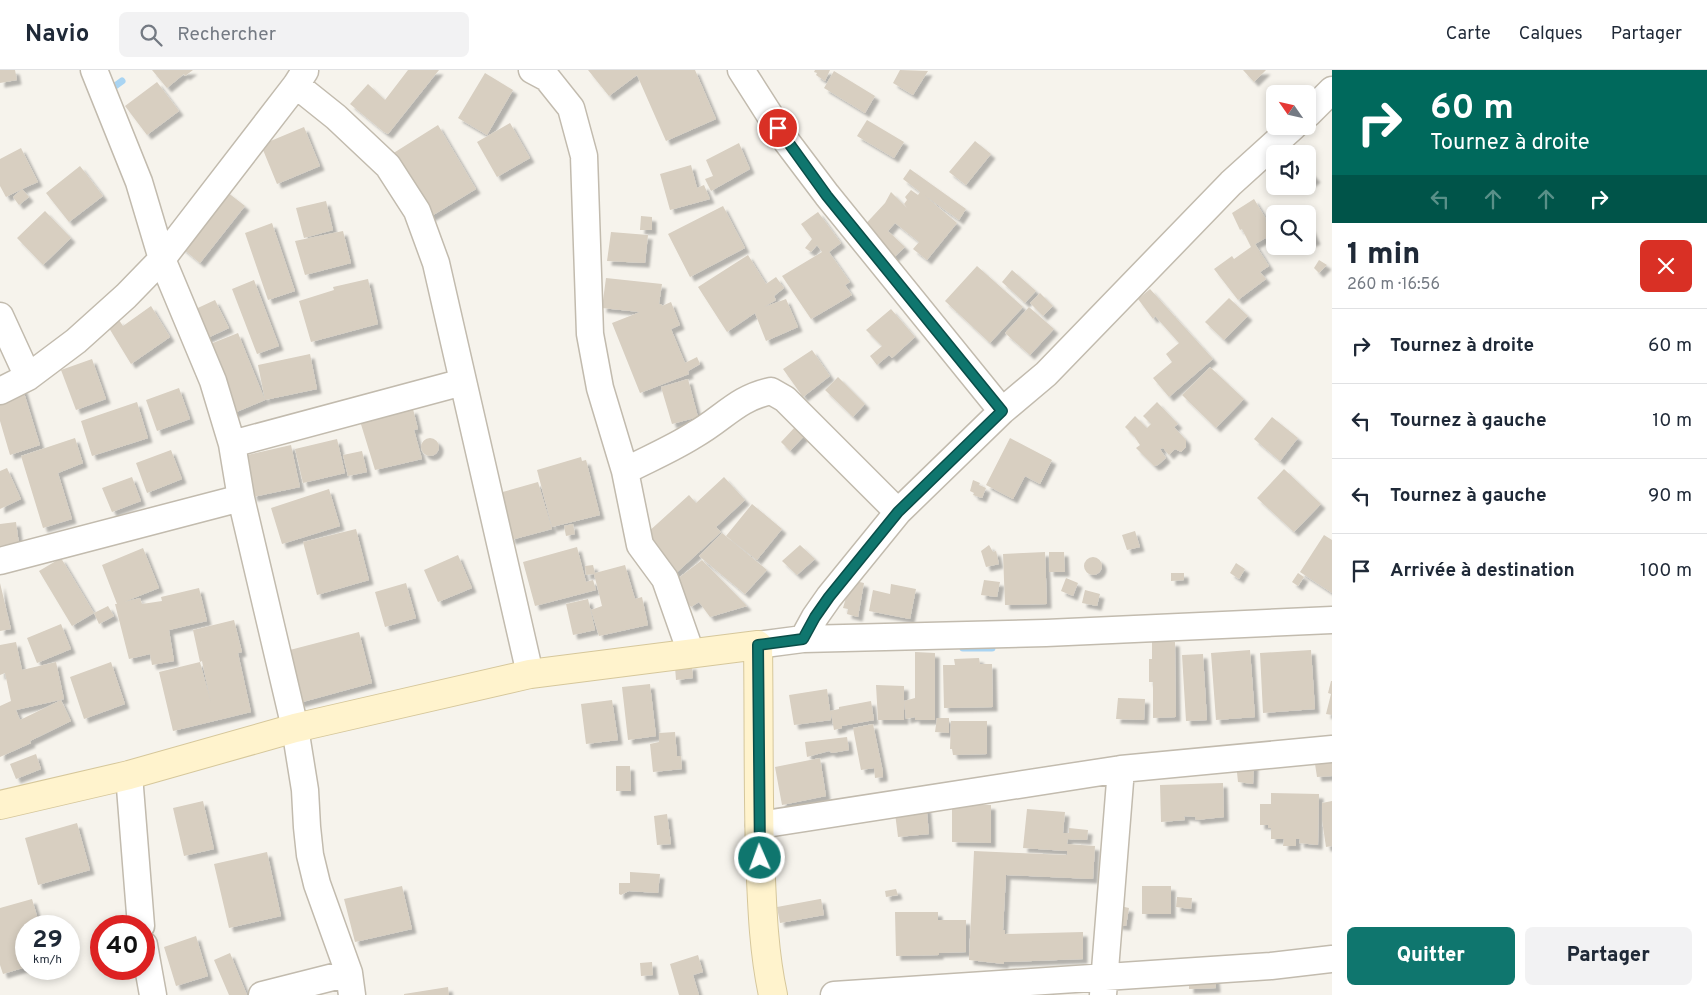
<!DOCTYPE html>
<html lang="fr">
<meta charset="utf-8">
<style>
body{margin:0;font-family:Overpass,sans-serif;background:#f2f2f3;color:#1f2937;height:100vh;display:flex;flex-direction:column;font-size:19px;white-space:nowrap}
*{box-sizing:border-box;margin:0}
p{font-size:16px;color:#747a83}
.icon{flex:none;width:28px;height:28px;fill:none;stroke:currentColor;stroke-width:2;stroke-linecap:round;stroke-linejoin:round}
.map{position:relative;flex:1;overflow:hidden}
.drawer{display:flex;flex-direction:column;background:#fff;width:375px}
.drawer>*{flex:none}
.guide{background:#00695c;color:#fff;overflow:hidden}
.needle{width:32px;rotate:304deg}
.fabs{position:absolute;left:1266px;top:15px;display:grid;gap:10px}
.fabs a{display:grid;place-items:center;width:50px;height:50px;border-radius:8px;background:#fff;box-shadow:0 2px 8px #0003;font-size:25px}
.speed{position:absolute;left:15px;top:845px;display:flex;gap:10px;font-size:25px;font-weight:700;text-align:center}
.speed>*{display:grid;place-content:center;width:65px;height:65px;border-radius:50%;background:#fff;box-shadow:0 2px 8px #0003;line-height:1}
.speed small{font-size:12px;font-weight:400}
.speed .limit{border:8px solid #d22;background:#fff;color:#111}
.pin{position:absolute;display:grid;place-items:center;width:42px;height:42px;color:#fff;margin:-21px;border:2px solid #fff;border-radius:50%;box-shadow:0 1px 5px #0007}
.me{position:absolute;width:55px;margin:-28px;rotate:358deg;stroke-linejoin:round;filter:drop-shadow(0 0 4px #0008)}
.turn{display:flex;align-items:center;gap:18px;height:105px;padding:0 15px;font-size:22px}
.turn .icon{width:65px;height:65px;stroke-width:2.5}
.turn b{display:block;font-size:35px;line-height:42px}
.lanes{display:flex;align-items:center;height:48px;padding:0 15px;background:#0003;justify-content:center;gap:25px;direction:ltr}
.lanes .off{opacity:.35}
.round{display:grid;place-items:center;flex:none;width:52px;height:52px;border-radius:8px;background:#f2f2f3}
.summary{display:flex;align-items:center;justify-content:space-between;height:85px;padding:0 15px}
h1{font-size:30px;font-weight:800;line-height:38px}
.cta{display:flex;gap:10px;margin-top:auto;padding:10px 15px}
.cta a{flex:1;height:58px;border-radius:8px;background:#0f766e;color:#fff;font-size:20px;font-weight:800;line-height:58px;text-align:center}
.cta a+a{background:#f2f2f3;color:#1f2937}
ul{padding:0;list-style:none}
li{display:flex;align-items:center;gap:15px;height:75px;padding:0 15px;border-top:1px solid #e0e1e3}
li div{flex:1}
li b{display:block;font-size:19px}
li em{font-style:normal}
header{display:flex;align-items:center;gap:30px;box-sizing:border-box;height:70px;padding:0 25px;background:#fff;border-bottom:1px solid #e0e1e3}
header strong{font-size:24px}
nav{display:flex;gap:28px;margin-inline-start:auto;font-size:18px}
.search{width:350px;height:45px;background:#f2f2f3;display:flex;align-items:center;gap:12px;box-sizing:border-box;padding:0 18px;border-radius:8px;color:#747a83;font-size:19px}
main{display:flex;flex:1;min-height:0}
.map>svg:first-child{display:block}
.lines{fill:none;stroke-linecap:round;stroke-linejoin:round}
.stream{stroke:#a9d4f2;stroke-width:7}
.building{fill:#d8cfc1;filter:url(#shadow)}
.street-casing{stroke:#c2bbae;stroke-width:29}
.secondary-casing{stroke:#d6c79b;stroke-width:30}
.street{stroke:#fff;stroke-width:26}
.secondary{stroke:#fff3cd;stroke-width:28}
.route-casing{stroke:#0a4d48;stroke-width:12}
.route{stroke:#0f766e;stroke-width:9}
</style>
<header>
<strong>Navio</strong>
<div class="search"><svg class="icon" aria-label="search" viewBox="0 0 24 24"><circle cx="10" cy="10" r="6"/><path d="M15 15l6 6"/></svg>Rechercher</div>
<nav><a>Carte</a><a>Calques</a><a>Partager</a></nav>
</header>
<main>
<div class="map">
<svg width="1332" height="925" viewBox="0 0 1332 925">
<defs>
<filter id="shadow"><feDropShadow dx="4.5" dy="4.5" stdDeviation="1" flood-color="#0004"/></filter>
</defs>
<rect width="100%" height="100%" fill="#f6f3ec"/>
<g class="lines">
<path class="stream" d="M107 22 122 11
M963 578H992"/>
</g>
<path class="building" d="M0 0H15L17 10 0 13Z
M152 0H193L185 6 184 4 167 18Z
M408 0H439L388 64 384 62 350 34 368 14 385 30Z
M588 0H695L716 49 666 71 637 5 609 26Z
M815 0H830L825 11 816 5 817 3 814 2Z
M900 0 928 1 913 25 893 13Z
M1243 0H1266L1254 12Z
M834 1 875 26 865 43 824 18Z
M485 3 513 20 487 65 458 48Z
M157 12 179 41 147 65 125 36Z
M867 50 904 72 894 88 857 66Z
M510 53 530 88 497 107 477 72Z
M438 55 476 119 430 147 392 84Z
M304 57 320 96 277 114 261 75Z
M975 71 991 84 966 115 949 102Z
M739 73 750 99 711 121 705 109 713 106 706 90Z
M21 78 38 112 22 119 29 127 19 135 13 127 22 119 6 127 0 116V89Z
M691 95 697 118 704 115 710 129 670 140 660 104Z
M80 96 103 126 69 152 46 123Z
M910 99 966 139 959 150 924 125 957 153 927 190 913 179 919 172 895 153 888 161 905 177 889 192 860 160 885 133 891 122 907 138 904 134 907 130 905 127 911 120 918 125 920 122 903 109Z
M1308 99 1316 108 1308 115Z
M209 108 245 136 200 193 165 164Z
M1254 129 1266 149 1265 151 1273 164 1255 174 1269 196 1260 202 1266 209 1238 230 1214 199 1232 186 1234 189 1251 177 1242 159 1240 160 1232 143Z
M326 131 333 160 304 168 296 138Z
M723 136 745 178 690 207 668 164Z
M1301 137 1304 144H1286Z
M45 141 71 168 43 195 17 168Z
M818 142 841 173 829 182 850 212 845 215 852 225 811 249 782 206 822 182 817 175 811 182 805 178 812 169 801 154Z
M641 146 652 147V160H640Z
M1308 152 1316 170 1308 174Z
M272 153 295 221 268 230 245 163Z
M343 161 351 193 305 205 295 171Z
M611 162 648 165 645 193 607 191Z
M748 185 766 214 776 207 784 218 774 226 776 230 764 237 786 229 798 257 766 271 755 243 727 262 698 217Z
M1319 190 1327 195 1319 203 1314 198Z
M977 196 1023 237 990 273 945 231Z
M1012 200 1036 221 1025 233 1002 212Z
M606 208 662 214 659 234H661L662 236 671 232 680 255 671 259 685 293 697 287 700 294 688 301 689 304 640 323 612 253 640 242 602 238Z
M368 209 378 254 311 272 299 231 334 220 333 217Z
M254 210 279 276 257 284 232 219Z
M1150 219 1213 289 1169 327 1153 308 1172 292 1166 284 1179 273 1155 246 1153 249 1138 229Z
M1040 223 1053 236 1043 246 1030 233Z
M1229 228 1248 246 1224 270 1205 252Z
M215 230 229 258 201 271 187 243Z
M151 236 170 267 131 294 109 258 119 250 123 256Z
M1029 237 1054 259 1030 285 1005 263Z
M891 239 915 267 892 288 889 285 877 295 870 286 882 276 866 260Z
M238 263 265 330 227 346 200 278Z
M812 280 830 306 803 327 783 299Z
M310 284 317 319 265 330 258 295Z
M92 289 106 329 76 340 61 300Z
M1210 297 1244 329 1216 358 1182 325Z
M838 307 865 334 853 347 825 320Z
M688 309 698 347 672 354 661 317Z
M22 316 40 375 10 385 0 351V323Z
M179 318 190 349 157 361 146 330Z
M137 332 148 368 92 386 81 351Z
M1157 332 1178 354 1174 357 1186 370V377L1181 382 1175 379 1169 385 1163 378 1160 379 1166 388 1158 395 1154 396 1136 378 1140 375 1134 366 1125 357 1135 346 1147 358 1151 354 1143 346Z
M413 339 418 359 414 360 422 389 375 400 360 351Z
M1272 347 1298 368 1280 391 1254 369Z
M796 356 805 365 790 381 781 372Z
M421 377a9 9 0 1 1 18 0a9 9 0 1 1-18 0Z
M75 368 83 393 58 403 72 449 43 458 21 386Z
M1010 368 1052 390 1040 414 1025 406 1013 429 986 415Z
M337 369 345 403 303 413 295 379Z
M291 375 300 417 253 427 243 386Z
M171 380 182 409 147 423 136 393Z
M362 381 367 402 348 406 343 385Z
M581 387 582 391 586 390 600 445 552 457 537 400Z
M7 398 21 429 0 439V401Z
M1284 399 1321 434 1294 462 1257 428Z
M132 407 141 431 112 442 102 418Z
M724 407 745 430 716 457 721 462 674 505 648 477 654 472 647 463 689 425 696 433Z
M973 410 980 413 979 415 986 418 982 428 973 425 974 423 970 421Z
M538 412 552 459 511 470 499 423Z
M329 419 340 456 282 474 271 438Z
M752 434 782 459 757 490 726 466Z
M16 452 19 474 0 476V454Z
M573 454 575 464 566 466 564 456Z
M356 459 369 510 317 525 303 472Z
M1135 461 1140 477 1127 480 1122 465Z
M722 463 767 500 745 524 699 486Z
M1324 465 1332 470V523L1300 502Z
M800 475 815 489 797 505 782 491Z
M989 475 993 482 996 481 999 494 986 497 981 481Z
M577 477 586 512 593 510 596 520 535 536 523 492Z
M143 478 159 518 124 532 140 528 142 534 162 531 161 527 199 518 207 551 169 560 174 591 152 595 150 584 129 589 115 534H117L102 495Z
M1045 482 1047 534 1005 535 1003 484Z
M1049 482H1064L1065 502H1049Z
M458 485 472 518 438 532 424 500Z
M1084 496a9 9 0 1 1 18 0a9 9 0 1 1-18 0Z
M61 488 94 543 108 536 114 546 99 554 94 543 72 556 39 501Z
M702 490 747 536 710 547 699 532 691 537 672 513Z
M1236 493 1245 499 1239 509 1230 503Z
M593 495 595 503 625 495 635 529 642 527 648 555 599 566 591 540 602 536 594 504 586 505 585 496Z
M1171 503H1184V510L1171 511Z
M1298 503 1304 507 1298 516 1292 512Z
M1066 508 1078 513 1073 526 1061 521Z
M851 510 864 513 858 547 847 544 848 539 843 538Z
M984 510 1000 512 997 527 981 525Z
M0 513 11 559 0 561Z
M406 513 416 548 385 557 375 522Z
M891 514 916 519 910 549 869 541 873 520 890 524Z
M1085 520 1100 524 1097 536 1082 533Z
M588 529 595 560 573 565 566 534Z
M234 550 242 582 238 583 251 642 173 661 159 602 200 592 211 633 202 591 200 592 193 560Z
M61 554 71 579 37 593 27 568Z
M359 562 372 613 299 633 286 581Z
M1152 570 1175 572 1176 647 1153 648V612H1149V589H1152Z
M16 572 22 600 56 592 64 629 16 640 20 650 61 630 71 651 30 671 31 673 0 687V636L11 631 5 603 0 605V575Z
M1250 580 1255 647 1216 650 1211 583Z
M1311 580 1315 639 1263 643 1260 583Z
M915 582 935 583V650H915V647L906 649 904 631 915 628Z
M1203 584 1207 650 1186 651 1182 585Z
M979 588 980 594H992L993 637 944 638 943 595H955L954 589Z
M111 592 125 634 84 649 70 607Z
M692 595 693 608 676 610 675 597Z
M1331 611H1332V645L1326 644 1331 624 1328 623Z
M650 614 656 666 628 670 622 617Z
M876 615 904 616V650H878Z
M827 619 830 641 839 639V637L871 631 874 650 842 656V658L834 660 831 643V650L794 655 789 625Z
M1118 628 1145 629 1144 650 1116 649Z
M612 630 618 670 586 674 581 634Z
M937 648H949V663L935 662Z
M951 651H987V684L953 685 952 679H950Z
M873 654 883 702V707L875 708 874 698 861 700 853 658Z
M675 662 677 686H681L682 699 653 702 650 674 659 672V663Z
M847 667 849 680 832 683 829 681 807 687 805 672Z
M36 684 41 699 16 709 10 694Z
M820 688 826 726 782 735 775 697Z
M1254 692 1253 714 1238 712 1236 693Z
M1332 693V706L1317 707 1315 694Z
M616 696H630L631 721H616Z
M1223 713 1224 747 1196 750 1195 747 1184 746 1185 750 1161 752 1160 715Z
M1271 723 1319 724 1318 775 1299 773 1300 769H1296V776H1283L1284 769H1271V758H1268V755H1260V734H1271Z
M203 731 214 779 184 786 173 738Z
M1332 731V776L1326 777 1322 750V733Z
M926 732 929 764 898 767 894 735Z
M952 734 991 735V773L952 772Z
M1027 739 1065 742 1063 763H1069V758L1088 760 1087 770 1068 769 1067 774 1095 776 1093 809 1006 805 1003 860H1005V864L1083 862V889L1004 892V894L969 890 974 781 1067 785V781L1023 778Z
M667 744 671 774 657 775 654 746Z
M77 753 90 800 38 815 25 768Z
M267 782 281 846 229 858 214 794Z
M630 802 660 804 658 823 629 821 621 825 619 824V813H630Z
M402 816 412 859 355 872 344 829Z
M1142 816H1171V844H1142Z
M896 819 898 825 886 827 885 821Z
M1177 827 1192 828 1191 839 1176 837Z
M32 829 40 856H26V897L3 904 0 895V838Z
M820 829H821L824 845 780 853 777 837Z
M1120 836 1129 838 1126 856 1117 855Z
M895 842H938V850H966V882L939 883V885L896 886Z
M196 866 208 906 176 916 164 877Z
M230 883 247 925H229L214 890Z
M698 885 703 902 693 905 699 925H679L670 894Z
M652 892 653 905 641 906 640 893Z
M1215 907 1216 918 1189 919V909Z
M448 917 449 925H404V924Z"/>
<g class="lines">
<g class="street-casing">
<path id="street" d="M94 0 139 112 162 189 213 311 232 374 241 428 295 658 305 720 307 757 310 785 317 814 349 903 352 925
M532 0 547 8 571 38 584 86 590 264 600 318 625 401 640 475 665 509 691 583
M741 0 787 72 827 125 1002 341
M296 15 336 47 388 96 417 141 436 193 530 604
M1308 44 1332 20
M0 246 28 307
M0 321 28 307 76 271 126 226 162 189 296 15 305 1
M232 374 463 312
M625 401C648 389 672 379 694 365 723 349 737 328 771 321L785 329 898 442
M0 491 241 428
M803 569 815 547 829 527 898 442 1002 341 1046 304 1231 113 1294 56
M758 575 803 569 1046 563 1332 550
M1121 699 1332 679
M129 705 141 856
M759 755 1121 699 1103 925
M144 875 153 925
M262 925 349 903
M834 925 1271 896 1332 889"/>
</g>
<g class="secondary-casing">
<path id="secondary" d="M0 735 129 705 295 658 530 604 758 575C759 645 758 715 760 785 762 832 763 879 773 925"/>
</g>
<use href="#street" class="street"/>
<use href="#secondary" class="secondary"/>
</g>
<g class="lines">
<g class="route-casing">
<path id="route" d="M760 788 758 575 803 569 815 547 829 527 898 442 1002 341 827 126 778 58"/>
</g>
<use href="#route" class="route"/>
</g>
</svg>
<div class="fabs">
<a><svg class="needle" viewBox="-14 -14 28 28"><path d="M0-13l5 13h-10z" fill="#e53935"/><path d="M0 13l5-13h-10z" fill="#747a83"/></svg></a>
<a><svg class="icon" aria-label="sound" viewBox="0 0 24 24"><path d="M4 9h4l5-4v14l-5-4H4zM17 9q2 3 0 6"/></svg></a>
<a><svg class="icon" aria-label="search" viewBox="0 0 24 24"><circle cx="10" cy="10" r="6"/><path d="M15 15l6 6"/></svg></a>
</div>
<div class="speed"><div>29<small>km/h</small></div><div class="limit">40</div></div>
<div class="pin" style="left:778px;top:58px;background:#d93025"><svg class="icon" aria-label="arrive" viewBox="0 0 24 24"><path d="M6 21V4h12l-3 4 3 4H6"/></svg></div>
<svg class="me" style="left:760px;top:788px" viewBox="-20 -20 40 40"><circle r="17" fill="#0f766e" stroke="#fff" stroke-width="3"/><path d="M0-11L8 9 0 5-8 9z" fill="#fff"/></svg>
</div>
<section class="drawer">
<div class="guide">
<div class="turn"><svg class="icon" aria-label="right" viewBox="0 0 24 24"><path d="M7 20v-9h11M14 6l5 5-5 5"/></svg><div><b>60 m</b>Tournez à droite</div></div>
<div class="lanes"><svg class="icon off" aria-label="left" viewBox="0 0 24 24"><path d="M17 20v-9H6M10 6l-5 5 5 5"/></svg><svg class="icon off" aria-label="ahead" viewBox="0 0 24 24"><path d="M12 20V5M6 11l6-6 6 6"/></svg><svg class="icon off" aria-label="ahead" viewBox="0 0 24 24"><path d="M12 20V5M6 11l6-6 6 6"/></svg><svg class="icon" aria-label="right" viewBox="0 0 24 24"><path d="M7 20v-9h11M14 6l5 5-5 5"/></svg></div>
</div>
<div class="summary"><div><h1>1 min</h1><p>260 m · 16:56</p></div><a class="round" style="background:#d93025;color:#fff"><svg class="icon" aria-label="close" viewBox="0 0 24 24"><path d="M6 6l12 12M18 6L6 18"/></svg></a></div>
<ul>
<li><svg class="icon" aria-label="right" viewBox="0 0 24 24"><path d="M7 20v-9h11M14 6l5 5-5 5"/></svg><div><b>Tournez à droite</b></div><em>60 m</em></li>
<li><svg class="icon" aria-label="left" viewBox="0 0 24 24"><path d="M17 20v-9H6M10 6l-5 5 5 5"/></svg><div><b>Tournez à gauche</b></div><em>10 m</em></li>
<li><svg class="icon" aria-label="left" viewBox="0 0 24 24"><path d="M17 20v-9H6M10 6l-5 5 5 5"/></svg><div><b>Tournez à gauche</b></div><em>90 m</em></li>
<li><svg class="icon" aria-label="arrive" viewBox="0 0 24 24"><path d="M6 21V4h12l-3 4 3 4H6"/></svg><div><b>Arrivée à destination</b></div><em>100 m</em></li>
</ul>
<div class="cta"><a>Quitter</a><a>Partager</a></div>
</section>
</main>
